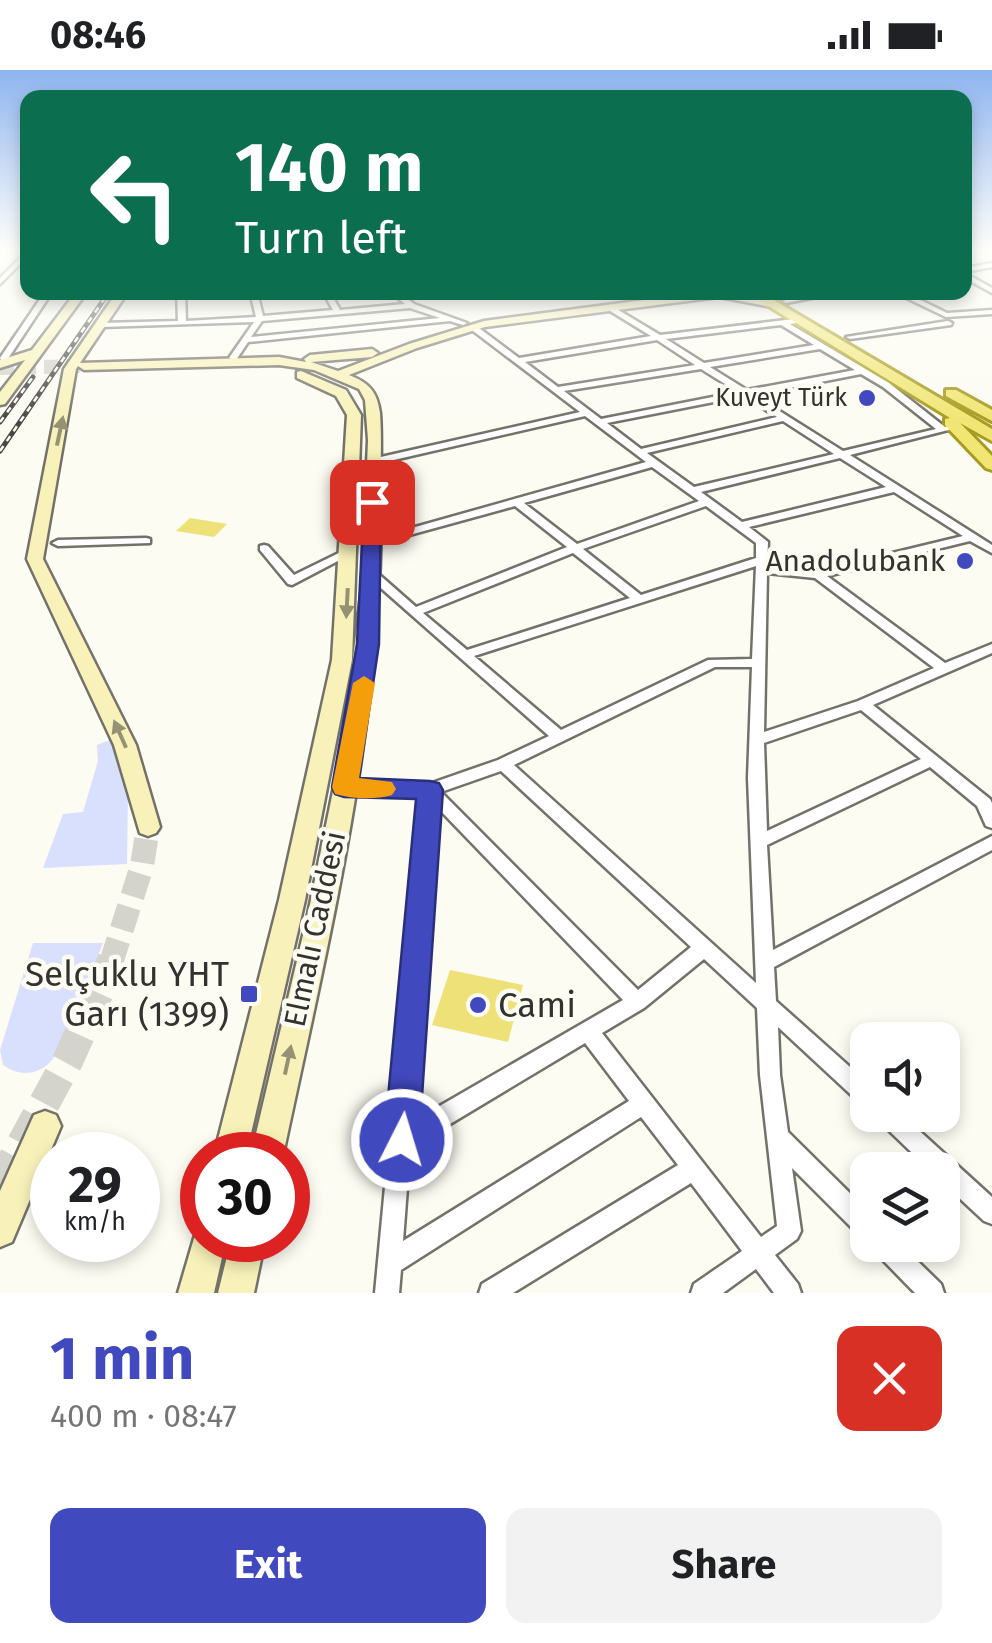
<!DOCTYPE html>
<meta charset="utf-8">
<style>
body{margin:0;font-family:"Fira Sans",sans-serif;background:#f2f2f2;color:#202124;height:100vh;display:flex;flex-direction:column;font-size:38px;white-space:nowrap}
*{box-sizing:border-box;margin:0}
p{font-size:32px;color:#757577}
.icon{flex:none;width:55px;height:55px;fill:none;stroke:currentColor;stroke-width:2;stroke-linecap:round;stroke-linejoin:round}
.map{position:relative;height:1223px;overflow:hidden}
.sheet{display:flex;flex-direction:column;background:#fff;flex:1}
.sheet>*{flex:none}
.guide{position:absolute;left:20px;top:20px;width:952px;height:210px;border-radius:20px;box-shadow:0 5px 15px #0003;background:#0b6e4f;color:#fff;overflow:hidden}
.buttons{position:absolute;left:850px;top:952px;display:grid;gap:20px}
.buttons a{display:grid;place-items:center;width:110px;height:110px;border-radius:20px;background:#fff;box-shadow:0 5px 15px #0003;font-size:50px}
.speed{position:absolute;left:30px;top:1062px;display:flex;gap:20px;font-size:50px;font-weight:700;text-align:center}
.speed>*{display:grid;place-content:center;width:130px;height:130px;border-radius:50%;background:#fff;box-shadow:0 5px 15px #0003;line-height:1}
.speed small{font-size:25px;font-weight:400}
.speed .limit{border:15px solid #d22;background:#fff;color:#111}
.pin{position:absolute;display:grid;place-items:center;width:85px;height:85px;color:#fff;margin:-42px;border-radius:20px;box-shadow:0 5px 15px #0006}
.me{position:absolute;width:110px;margin:-55px;rotate:5deg;stroke-linejoin:round;filter:drop-shadow(0 0 8px #0008)}
.turn{display:flex;align-items:center;gap:35px;height:210px;padding:0 50px;font-size:45px}
.turn .icon{width:130px;height:130px;stroke-width:2.5}
.turn b{display:block;font-size:70px;line-height:85px}
.round{display:grid;place-items:center;flex:none;width:105px;height:105px;border-radius:20px;background:#f2f2f2}
.head{display:flex;align-items:center;justify-content:space-between;height:170px;padding:0 50px}
h1{font-size:60px;font-weight:700;line-height:75px;color:#4149be}
.action{display:flex;gap:20px;margin-top:auto;padding:20px 50px}
.action a{flex:1;height:115px;border-radius:20px;background:#4149be;color:#fff;font-size:40px;font-weight:700;line-height:115px;text-align:center}
.action a+a{background:#f2f2f2;color:#202124}
.status{display:flex;justify-content:space-between;align-items:center;height:70px;padding:0 50px;background:#fff;direction:ltr}
.status svg{height:28px;fill:currentColor}
.map>svg:first-child{display:block}
.green{fill:#d8e0fe}
.building{fill:#ede178}
.lines{fill:none;stroke-linecap:round;stroke-linejoin:round}
.secondary-tunnel-far2{stroke:#d4d4cc;stroke-width:14;stroke-dasharray:14 8;stroke-linecap:butt}
.secondary-tunnel-far1{stroke:#d4d4cc;stroke-width:24;stroke-dasharray:24 11;stroke-linecap:butt}
.secondary-tunnel{stroke:#d4d4cc;stroke-width:31;stroke-dasharray:31 15;stroke-linecap:butt}
.street-casing{stroke:#73726a;stroke-width:5}
.secondary-casing{stroke:#73726a;stroke-width:5}
.primary-casing{stroke:#a89c20;stroke-width:6}
.street{fill:#fff;fill-rule:evenodd}
.secondary{fill:#f8f2ba;fill-rule:evenodd}
.primary{fill:#f1e674;fill-rule:evenodd}
.rail-casing{stroke:#474744;stroke-width:5}
.rail{stroke:#fcfcf3;stroke-width:2.5;stroke-dasharray:6;stroke-linecap:butt}
.oneway{fill:#959274}
.route{fill:#4149be;stroke:#2a2f7c;stroke-width:2.5}
.slow{fill:#f59e0b}
.poi-dot{fill:#4149be;stroke:#fcfcf3;stroke-width:4}
.labels{text-anchor:middle;dominant-baseline:central;stroke-width:9;stroke-linejoin:round;paint-order:stroke}
.far-poi-label{font-size:25px;fill:#32322f;stroke:#fcfcf3;text-anchor:end}
.poi-label{font-size:30px;fill:#32322f;stroke:#fcfcf3;text-anchor:end}
.street-label{font-size:30px;fill:#32322f;stroke:#fcfcf3}
.near-poi-label{font-size:35px;fill:#32322f;stroke:#fcfcf3;text-anchor:end}
</style>
<div class="status"><b>08:46</b><svg viewBox="0 0 49 12"><path d="M0 12V9h3v3zM5 12V6h3v6zM10 12V3h3v9zM15 12V0h3v12zM26 1h20v11H26zM47 4h2v5h-2z"/></svg></div>
<div class="map">
<svg width="992" height="1223" viewBox="0 0 992 1223">
<rect width="100%" height="100%" fill="#fcfcf3"/>
<path class="green" d="M110 670 128 720 127 794 43 798 63 744 83 742 98 691 97 675Z
M33 873H103C93 898 65 982 47 995 33 1006 17 1005 3 995L0 980Z"/>
<path class="building" d="M190 448 227 454 214 467 176 461Z
M450 900 523 915 508 972 432 955Z"/>
<g class="lines">
<path class="secondary-tunnel-far2" d="M0 298 84 296"/>
<path class="secondary-tunnel-far1" d="M111 893 142 796 148 757"/>
<path class="secondary-tunnel" d="M0 1114 68 990 113 890"/>
<g class="street-casing">
<path id="street" d="M28 180V186L0 214V208Z
M992 193V197L965 202V198Z
M965 203 992 218V223L965 208Z
M45 222H52L7 290H1L0 288Z
M177 222H185L186 251 256 247 250 222H257L263 246 333 240 323 222H330L340 240 405 234 391 222H399L414 234 467 253 463 255 450 251 248 272 236 290H233L229 288 254 252 101 257 97 255 101 253 178 251ZM410 238 440 248 251 267 262 251Z
M824 222H843L786 233 782 231Z
M894 222H904L947 243 992 240V244L946 247Z
M610 235 660 265 803 248V252L790 254 889 313 945 357 955 354 960 357 850 385 992 475V483L970 471 827 506 945 593 992 574V583L873 635 990 729 992 733V758L986 756 977 736 930 697 767 775 773 880 992 766V780L774 897 776 931 868 1013V1037L861 1034 778 957 780 1005 788 1062 868 1141V1169L860 1166 792 1098 801 1161 797 1169 775 1185 798 1214 801 1223H774L756 1199 723 1223H691L694 1214 742 1181 691 1113 513 1223H479L482 1214 678 1095 641 1047 401 1200 399 1223H375L422 725 344 723 339 721 336 717 339 713 344 711 429 714 498 690 549 666 365 504 367 501H375L416 537 567 477 515 436 373 475 367 472 369 470 646 392 585 346 372 395 367 392 372 389 580 342 468 257 475 255 519 288 651 266 607 239 606 237ZM781 255 814 275 704 293 666 269ZM657 270 695 295 558 317 525 292ZM820 279 855 300 747 320 710 297ZM701 299 738 322 601 349 564 321ZM861 304 883 317 936 359 843 381 754 325ZM744 326 777 347 641 379 607 353ZM783 351 834 384 694 417 647 383ZM840 388 886 417 742 452 701 422ZM652 397 699 431 577 474 524 433ZM894 422 963 466 818 501 767 496 768 472 749 457ZM706 436 756 473V488L641 525 583 479ZM573 483 630 528 467 580 423 543ZM756 496 752 589 708 590 561 660 474 586ZM767 503 815 508 934 598 858 631 764 662ZM715 597H752L748 708 756 913 514 695ZM861 640 921 689 767 761 764 673ZM501 701 691 877 638 920 441 722ZM437 737 623 930 412 1052ZM704 889 757 938 760 1005 777 1156 761 1167 602 963 644 938ZM585 973 629 1031 403 1171 410 1078Z
M948 251 952 253 951 255 850 269 846 267Z
M146 468 150 469V473L58 476 52 473 58 470Z
M264 475 268 476 294 505 345 480 349 479 355 482 292 515 288 514 260 480V476Z
M876 1045H902L992 1127V1154L984 1151 942 1112V1100H930L880 1052Z
M872 1175H901L941 1214 944 1223H915L876 1183Z"/>
</g>
<g class="secondary-casing">
<path id="secondary" d="M76 222H87L5 334 0 335V322L25 290 0 298V290L32 280Z
M117 222H128L80 293 279 287 306 292 304 289 310 285 372 279 378 283 372 287 311 292 338 301 409 274 484 251 706 222H728L777 234 772 237 719 227 485 257 417 278 349 305C369 313 377 321 380 343 382 371 380 398 381 426 383 650 329 868 283 1085H251L308 844 341 682 362 518 368 370 365 330 359 319 314 300 279 295 84 300 78 296 76 299 43 489 136 675 160 757 156 763 148 766 140 763 114 675 27 489 64 299Z
M301 301 346 320 361 345 352 590 305 830 246 1085H214L279 830 332 590 347 345 336 326 297 308V302Z
M45 1041 56 1045 61 1056 12 1172 0 1177V1121L34 1045Z
M202 1156V1170H226L214 1223H178L197 1158Z
M231 1170H265L254 1223H218Z"/>
</g>
<g class="primary-casing">
<path id="primary" d="M746 222H760L992 359V371L960 353 992 386V400L986 398 945 355V349L950 348Z
M946 320H956L992 340V351L946 326Z"/>
</g>
<use href="#street" class="street"/>
<use href="#secondary" class="secondary"/>
<use href="#primary" class="primary"/>
<g class="rail-casing">
<path id="rail" d="M0 352 33 307
M0 381 109 222"/>
</g>
<use href="#rail" class="rail"/>
</g>
<defs><path id="oneway-solid" d="M-6-.8H1V-3.2L6.5 0L1 3.2V.8H-6Z" transform="scale(2.5)"/></defs>
<g class="oneway">
<use href="#oneway-solid" transform="translate(60 361) rotate(-78)"/>
<use href="#oneway-solid" transform="translate(347 533) rotate(93)"/>
<use href="#oneway-solid" transform="translate(120 664) rotate(-114)"/>
<use href="#oneway-solid" transform="translate(288 990) rotate(-78)"/>
</g>
<linearGradient id="sky" x2="0" y2="1"><stop stop-color="#8eb5f0"/><stop offset="0.51" stop-color="#fefefa"/><stop offset="1" stop-color="#fefefa" stop-opacity="0"/></linearGradient>
<rect width="992" height="351" fill="url(#sky)"/>
<path class="route" d="M372 426 381 432 379 574 359 708 430 711 439 713 443 720 419 1070 414 1083 402 1088 389 1083 384 1070 416 729 344 727 335 724 332 717 357 574 364 432Z"/>
<path class="slow" d="M364 606 375 613 359 708 392 712 396 719 392 725C376 730 352 729 335 724L332 717 353 613Z"/>
<g class="poi-dot">
<circle cx="867" cy="328" r="10"/>
<circle cx="965" cy="491" r="10"/>
<rect x="239" y="914" width="20" height="20" rx="5"/>
<circle cx="478" cy="935" r="10"/>
</g>
<g class="labels">
<g class="far-poi-label">
<text x="847" y="328">Kuveyt Türk</text>
</g>
<g class="poi-label">
<text x="945" y="491">Anadolubank</text>
</g>
<g class="street-label">
<text transform="translate(315 859) rotate(-78)">Elmalı Caddesi</text>
</g>
<g class="near-poi-label">
<text x="229" y="904">Selçuklu YHT<tspan x="229" dy="40">Garı (1399)</tspan></text>
<text x="498" y="935" text-anchor="start">Cami</text>
</g>
</g>
</svg>
<div class="buttons">
<a><svg class="icon" aria-label="sound" viewBox="0 0 24 24"><path d="M4 9h4l5-4v14l-5-4H4zM17 9q2 3 0 6"/></svg></a>
<a><svg class="icon" aria-label="layers" viewBox="0 0 24 24"><path d="M12 4l9 5-9 5-9-5zM3 14l9 5 9-5"/></svg></a>
</div>
<div class="speed"><div>29<small>km/h</small></div><div class="limit">30</div></div>
<div class="pin" style="left:372px;top:432px;background:#d93025"><svg class="icon" aria-label="arrive" viewBox="0 0 24 24"><path d="M6 21V4h12l-3 4 3 4H6"/></svg></div>
<svg class="me" style="left:402px;top:1070px" viewBox="-20 -20 40 40"><circle r="17" fill="#4149be" stroke="#fff" stroke-width="3"/><path d="M0-11L8 9 0 5-8 9z" fill="#fff"/></svg>
<div class="guide">
<div class="turn"><svg class="icon" aria-label="left" viewBox="0 0 24 24"><path d="M17 20v-9H6M10 6l-5 5 5 5"/></svg><div><b>140 m</b>Turn left</div></div>
</div>
</div>
<section class="sheet">
<div class="head"><div><h1>1 min</h1><p>400 m · 08:47</p></div><a class="round" style="background:#d93025;color:#fff"><svg class="icon" aria-label="close" viewBox="0 0 24 24"><path d="M6 6l12 12M18 6L6 18"/></svg></a></div>
<div class="action"><a>Exit</a><a>Share</a></div>
</section>
